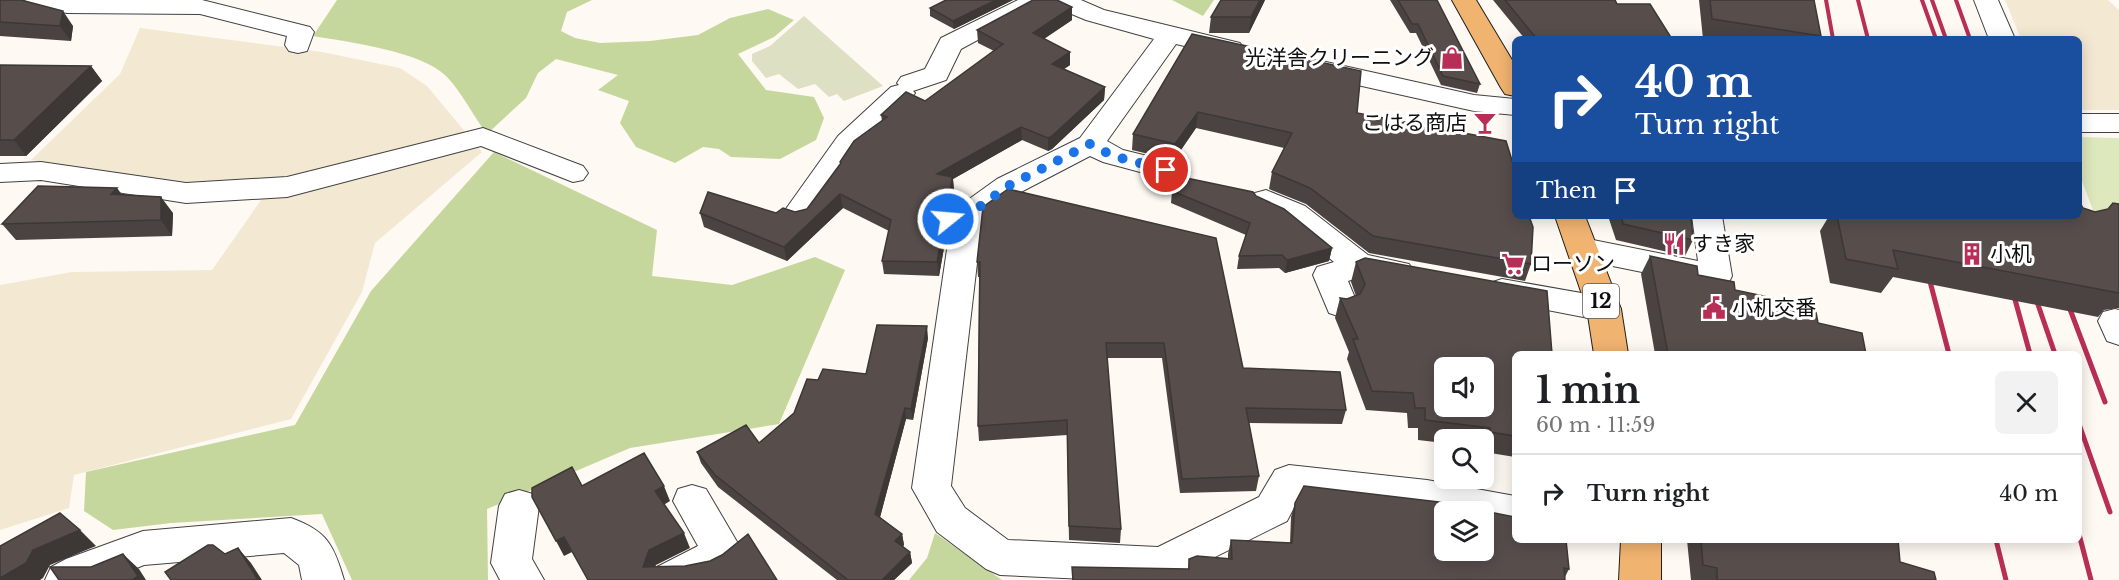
<!DOCTYPE html>
<meta charset="utf-8">
<style>
body{margin:0;font-family:"Libre Baskerville","Noto Sans JP",serif;background:#f2f2f2;color:#202124;height:100vh;display:flex;flex-direction:column;font-size:22px;white-space:nowrap}
*{box-sizing:border-box;margin:0}
p{font-size:20px;color:#757577}
.icon{flex:none;width:33px;height:33px;fill:none;stroke:currentColor;stroke-width:2;stroke-linecap:round;stroke-linejoin:round}
.map{position:relative;flex:1;overflow:hidden}
.panel{position:absolute;left:1512px;top:351px;width:570px;height:192px;display:flex;flex-direction:column;background:#fff;border-radius:9px;box-shadow:0 3px 15px #0003}
.panel>*{flex:none}
.banner{position:absolute;left:1512px;top:36px;width:570px;height:183px;border-radius:9px;box-shadow:0 3px 15px #0003;background:#1a4fa0;color:#fff;overflow:hidden}
.buttons{position:absolute;left:1434px;top:357px;display:grid;gap:12px}
.buttons a{display:grid;place-items:center;width:60px;height:60px;border-radius:9px;background:#fff;box-shadow:0 3px 15px #0003;font-size:30px}
.pin{position:absolute;display:grid;place-items:center;width:51px;height:51px;color:#fff;margin:-26px;border:3px solid #fff;border-radius:50%;box-shadow:0 2px 6px #0007}
.me{position:absolute;width:66px;margin:-33px;rotate:73deg;stroke-linejoin:round;filter:drop-shadow(0 0 4px #0008)}
.turn{display:flex;align-items:center;gap:21px;height:126px;padding:0 24px;font-size:27px}
.turn .icon{width:78px;height:78px;stroke-width:2.5}
.turn b{display:block;font-size:42px;line-height:51px}
.then{display:flex;align-items:center;height:57px;padding:0 24px;background:#0003;gap:12px;font-size:22px}
.round{display:grid;place-items:center;flex:none;width:63px;height:63px;border-radius:9px;background:#f2f2f2}
.head{display:flex;align-items:center;justify-content:space-between;height:102px;padding:0 24px}
h1{font-size:36px;font-weight:800;line-height:45px}
ul{padding:0;list-style:none}
li{display:flex;align-items:center;gap:18px;height:78px;padding:0 24px;border-top:2px solid #e0e0e0}
li div{flex:1}
li b{display:block;font-size:22px}
li em{font-style:normal}
.map>svg:first-child{display:block}
.farmland{fill:#f3e9d3}
.green{fill:#dde8bd}
.forest{fill:#c5d79d}
.cemetery{fill:#dee0c4}
.lines{fill:none;stroke-linecap:round;stroke-linejoin:round}
.street-casing{stroke:#424242;stroke-width:2}
.primary-casing{stroke:#202020;stroke-width:2}
.street{fill:#fff;fill-rule:evenodd}
.primary{fill:#f1b370;fill-rule:evenodd}
.rail-far1{stroke:#b82e56;stroke-width:4}
.rail{stroke:#b82e56;stroke-width:5}
.wall{fill:#4b4341}
.shaded-wall{fill:#3d3735}
.building{fill:#574e4c;stroke:#3d3735;stroke-width:1.5;fill-rule:evenodd}
.route{stroke:#1a73e8;stroke-width:10;stroke-dasharray:0 18}
.labels{text-anchor:middle;dominant-baseline:central;stroke-width:6;stroke-linejoin:round;paint-order:stroke}
.shield{fill:#fff;stroke:#575757;stroke-width:1.5}
.shield-label{font-size:20px;font-weight:bold;fill:#0f0f0f}
.poi-label{font-size:21px;fill:#0f0f0f;stroke:#fff;text-anchor:start}
</style>
<div class="map">
<svg width="2119" height="580" viewBox="0 0 2119 580">
<rect width="100%" height="100%" fill="#fef9f2"/>
<path class="farmland" d="M2005 0H2108L2119 10V110H2079V39H2021Z
M140 28 322 52 400 68 427 86 482 152 375 243 362 292 291 419 74 475 69 508 0 530V285L72 272 212 270 273 183 189 184 31 160 120 74Z"/>
<path class="green" d="M2079 137 2119 138V225L2097 221 2079 173Z"/>
<path class="forest" d="M337 0H592L567 12 561 31 575 38 600 43 650 41 698 35 730 18 768 9 794 20 774 37 738 54 766 90 814 97 824 118 816 140 780 159 731 157 719 149 703 147 675 163 636 147 620 123 629 101 598 90 618 75 556 59 538 73 526 98 487 134C474 117 461 91 446 76 420 51 349 42 313 36Z
M1172 0H1214L1203 16Z
M494 152 657 230 652 276 732 285 815 257 845 270 779 424 630 448 487 509 488 580H352L322 514 171 523 113 530 84 511 86 472 295 425 371 291Z
M935 533 1002 580H909L927 558Z"/>
<path class="cemetery" d="M804 16 883 86 844 101 837 94 829 97 815 84 798 89 779 74 766 78 752 61V54L770 46Z"/>
<g class="lines">
<g class="street-casing">
<path id="street" d="M25 0H202L310 27 314 32 307 51 298 53 289 51 285 45 287 36 200 14 67 13 28 5Z
M1018 0H1081L1104 10 1240 43 1244 49 1240 55 1231 57 1176 44 1107 141 1123 150 1176 163 1181 170 1176 177 1166 179 1103 162 1090 156 1019 193 982 220 951 486 965 508 1008 540 1158 547 1259 497 1275 470 1289 465 1427 480 1515 496V530L1484 523V512H1444V516L1299 498 1287 521 1169 580H1106L1000 575 986 569 937 532 912 488 950 229 937 226 933 219 937 212 958 207 997 179 1080 138 1154 39 1086 20 1050 5 1048 2 961 49 946 80 913 91 915 93 911 99 858 148 809 220 798 223 787 220 783 213 838 136 891 87 899 85 897 83 901 77 925 69 941 38Z
M1974 0H1998L2015 39H1989Z
M1317 60 1474 95 1515 99V115L1474 111 1308 74 1304 68 1308 62Z
M2079 114H2119V132H2079Z
M483 128 583 166 588 173 583 180 573 182 481 146 287 197 186 203 41 180 0 182V164L41 162 186 183 287 177Z
M1266 190 1305 206 1368 255 1409 264 1414 272 1409 280C1388 286 1369 273 1348 281L1358 305 1353 313 1341 317 1329 313 1313 275 1317 267 1334 262 1283 220 1255 207 1251 200 1255 193Z
M1692 216H1722L1732 276 1728 284 1716 287 1583 260 1572 257 1567 249 1572 241 1583 238 1698 261Z
M1502 279 1604 297 1616 300 1621 309 1616 318 1604 321 1490 299 1485 291 1490 283Z
M2115 309 2119 310V345L2107 341 2098 321 2103 312Z
M692 485 706 489 743 552C726 580 685 580 651 580L657 567 698 546 673 501 678 489Z
M519 490 533 494 539 506 532 559 544 580H500L491 563 499 506 505 494Z
M291 518C327 531 334 545 344 580H302L299 565 284 553 144 565 107 580H45L51 567 66 559 143 531Z"/>
</g>
<g class="primary-casing">
<path id="primary" d="M1452 0H1476L1515 65V96L1505 94 1501 88Z
M1555 216H1585L1621 309 1628 354H1594L1587 309Z
M1621 540H1661V580H1619Z"/>
</g>
<use href="#street" class="street"/>
<use href="#primary" class="primary"/>
<path class="rail-far1" d="M1826 0 1833 39
M1858 0 1868 39
M1922 0 1936 39
M1932 0 1946 39
M1956 0 1970 39"/>
<path class="rail" d="M1927 270 1949 354
M2011 285 2030 354
M2033 290 2055 354
M2065 296 2105 402
M2079 424 2110 512
M2079 534 2091 580
M1996 540 2006 580"/>
</g>
<path class="wall" d="M0 0 73 26 71 41 0 36Z
M1013 0 954 29 930 16V8Z
M1265 0 1249 33H1209L1211 17Z
M1390 0H1437L1480 84 1477 93 1441 85 1416 33H1410Z
M1493 0H1615L1617 4 1672 39H1525Z
M1699 0H1814L1821 36 1819 39H1703Z
M1072 7V20L1044 39 1070 52V65L1064 69 1105 87 1104 100 1052 149 1048 151 1022 140 953 179 954 191 951 206 936 210 934 214 945 217 947 231 939 276 884 274 882 261 889 231 843 208 787 261 704 227 700 213H776L795 212 807 209 840 165V162L882 121 881 115 925 101 994 51 978 43 977 30Z
M1192 34 1357 113 1531 264 1525 281 1369 253 1306 204 1269 189 1272 172 1284 148 1196 128 1174 160 1132 150 1133 134Z
M0 65 91 66 102 81 26 156H0Z
M1172 191 1256 196 1332 248 1329 261 1285 273 1279 268 1237 269 1239 256 1246 235 1171 203Z
M122 195 173 213 172 236 16 240 2 224Z
M2119 204V308L2104 310 2098 317 1893 277 1881 293 1830 283 1820 231 1829 216H2079L2083 208 2095 212 2108 209Z
M983 207 1243 368 1346 410 1342 424 1249 423 1259 476 1256 491 1180 493 1162 358H1107L1121 529 1120 543 1069 540 1067 435 979 441 978 426 979 277H978L977 262Z
M1608 216H1691L1693 240 1685 256 1616 240Z
M1650 256 1735 290 1818 323 1866 354H1655L1641 274Z
M1356 262 1515 354V457L1484 452V440H1444V443L1418 440V428H1408L1407 413 1366 410 1347 359 1349 352 1335 318 1340 298 1347 299 1356 296 1351 282Z
M928 338 913 420 906 419 880 517 902 534 904 545 903 546 910 552 912 563 894 580H837L718 487 701 463 697 452 759 443 794 413 818 380 866 374Z
M1295 503 1569 569 1565 577V580H1072V567L1188 569 1189 559 1228 558V554L1231 540 1290 543 1291 517Z
M1687 540H1898L1900 562 1936 580H1691Z"/>
<path class="shaded-wall" d="M996 0H1013L954 29 953 21Z
M1260 0H1265L1249 33 1251 17Z
M1072 7V20L1033 46V33Z
M63 11 73 26 71 41 60 26Z
M1070 52V65L1052 77V64Z
M91 66 102 81 26 156 14 140Z
M1105 87 1104 100 1052 149 1048 151V138Z
M1198 112 1196 128 1174 160 1175 144Z
M1021 127 1022 140 953 179 954 191 951 206 936 210 931 218 930 204 937 174Z
M117 188 129 204 111 194Z
M840 194 843 208 787 261 784 247Z
M161 197 173 213 172 236 161 220Z
M945 217 947 231 939 276 937 262Z
M1332 248 1329 261 1285 273 1287 260Z
M927 326 928 338 913 420 911 409Z
M905 408 906 419 878 525 875 514Z
M664 486 670 501 662 506 655 491Z
M80 530 96 546 50 565 43 578 40 580H0V578L33 550Z
M684 533 690 548 656 565 650 580 643 567 649 550Z
M902 534 904 545 897 552 895 541Z
M564 537 572 552 564 556 556 541Z
M238 548 251 563 262 580H258Z
M910 552 912 563 894 580H882Z
M123 554 139 569 146 580H132Z"/>
<path class="building" d="M0 0H21L63 11 60 26 0 22Z
M946 0H996L953 21 930 8Z
M1033 0H1057L1072 7 1033 33 1070 52 1052 64 1105 87 1052 136 1048 138 1021 127 937 174 952 177 950 193 935 196 930 204 934 214 945 217 937 262 882 261 891 220 840 194 784 247 700 213 708 192 776 213 783 208 795 212 807 209 841 163 840 162 854 141 887 117 881 115 906 92 925 101 1003 44 977 30Z
M1221 0H1260L1251 17H1211Z
M1398 0H1437L1480 84 1443 76 1418 24H1412Z
M1505 0H1615L1617 4H1650L1672 39H1537Z
M1710 0H1814L1821 36 1712 19Z
M1192 34 1361 71 1357 113 1506 141 1515 170V216H1529L1533 227 1531 264 1373 236 1310 188 1272 172 1292 133 1198 112 1175 144 1133 134Z
M0 65 91 66 14 140H0Z
M1177 176 1253 192 1256 196 1284 209 1332 248 1287 260 1282 255 1239 256 1250 223 1172 191Z
M38 186 117 188 111 194 161 197V220L2 224Z
M1008 189 1216 238 1243 368 1340 372 1346 410 1246 408 1259 476 1182 479 1164 343H1106L1121 529 1069 526 1067 420 978 426 980 262H977L983 207Z
M2079 201 2083 208 2095 212 2108 209 2113 203 2119 204V293L1893 250 1898 269 1846 259 1837 216H2079Z
M1621 216H1691L1693 240 1623 224Z
M1650 256 1697 266 1698 275 1734 282 1735 290 1815 307 1818 323 1862 333 1866 354H1668Z
M1365 258 1547 291 1552 354H1515V436L1490 432V428L1425 420V408H1415L1413 393 1372 391 1353 339H1358L1340 298 1347 299 1360 294 1365 284 1356 262ZM1444 368H1484V406H1444Z
M877 325 927 326 911 409 905 408 875 514 902 534 895 541 910 552 882 580H848L715 475 697 452 746 425 759 443 794 413 807 379 818 380 823 369 866 374Z
M644 453 664 486 655 491 684 533 649 550 643 567 685 566 710 561 722 555 748 534 777 580H588L564 537 556 541 532 497V488L572 467 582 486Z
M1304 486 1439 502 1515 517V540H1566L1569 569 1564 568 1565 580H1073L1072 567 1189 569V559L1197 556 1232 559 1231 540 1292 543 1295 503ZM1444 512H1484V550H1444Z
M60 513 80 530 33 550 26 563 0 578V546Z
M1701 540H1898L1900 562 1934 572 1936 580H1717V568L1703 565Z
M208 545H213L225 554 238 548 258 580H171L165 572Z
M123 554 138 576 132 580H59L50 567H91Z"/>
<g class="lines">
<path class="route" d="M948 219 967 216 1008 186 1090 144 1113 156 1166 170"/>
</g>
<defs>
<g id="shop-bare" transform="scale(1.8)"><path d="M-5-2.5h2.3a2.7 3.5 0 0 1 5.4 0H5L5.5 6h-11ZM-1.5-2.5h3a1.5 2.3 0 0 0-3 0Z" fill="#b82e56" stroke="#fff" stroke-width="2.5" paint-order="stroke"/></g>
<g id="bar-bare" transform="scale(1.8)"><path d="M-6-5H6L.8 .8V4.5H3.5V6h-7V4.5H-.8V.8Z" fill="#b82e56" stroke="#fff" stroke-width="2.5" paint-order="stroke"/></g>
<g id="restaurant-bare" transform="scale(1.8)"><path d="M-5-6h1v4h1v-4h1v4h1v-4h1v5L-1.5 .5V6h-2V.5L-5-1ZM5-6V6H3V1.5H1.5Q1.5-4 5-6Z" fill="#b82e56" stroke="#fff" stroke-width="2.5" paint-order="stroke"/></g>
<g id="building-bare" transform="scale(1.8)"><path d="M-4-6H4V6H1V3H-1V6H-4ZM-2.5-4.3h1.7v1.8h-1.7ZM.8-4.3h1.7v1.8H.8ZM-2.5-1h1.7V.8h-1.7ZM.8-1h1.7V.8H.8Z" fill="#b82e56" stroke="#fff" stroke-width="2.5" paint-order="stroke"/></g>
<g id="supermarket-bare" transform="scale(1.8)"><path d="M-6-5.5h2.5l.6 2H6L4.5 2H-2.5L-4.4-4H-6ZM-1.5 3.2a1.3 1.3 0 1 0 .1 0ZM3 3.2a1.3 1.3 0 1 0 .1 0Z" fill="#b82e56" stroke="#fff" stroke-width="2.5" paint-order="stroke"/></g>
<g id="civic-bare" transform="scale(1.8)"><path d="M-.6-6.5H3V-4.5H.6V-3L4-1V1h2V6H-6V1h2V-1L-.6-3ZM-1.2 2.5V6h2.4V2.5Z" fill="#b82e56" stroke="#fff" stroke-width="2.5" paint-order="stroke"/></g>
</defs>
<g fill-rule="evenodd">
<use href="#shop-bare" x="1452" y="58"/>
<use href="#bar-bare" x="1485" y="123"/>
<use href="#restaurant-bare" x="1674" y="244"/>
<use href="#building-bare" x="1972" y="254"/>
<use href="#supermarket-bare" x="1513" y="264"/>
<use href="#civic-bare" x="1714" y="308"/>
</g>
<g class="labels">
<rect class="shield" x="1583" y="284" width="36" height="34" rx="4.5"/>
<g class="shield-label">
<text x="1601" y="301">12</text>
</g>
<g class="poi-label">
<text x="1434" y="58" text-anchor="end">光洋舎クリーニング</text>
<text x="1467" y="123" text-anchor="end">こはる商店</text>
<text x="1692" y="244">すき家</text>
<text x="1990" y="254">小机</text>
<text x="1531" y="264">ローソン</text>
<text x="1732" y="308">小机交番</text>
</g>
</g>
</svg>
<div class="buttons">
<a><svg class="icon" aria-label="sound" viewBox="0 0 24 24"><path d="M4 9h4l5-4v14l-5-4H4zM17 9q2 3 0 6"/></svg></a>
<a><svg class="icon" aria-label="search" viewBox="0 0 24 24"><circle cx="10" cy="10" r="6"/><path d="M15 15l6 6"/></svg></a>
<a><svg class="icon" aria-label="layers" viewBox="0 0 24 24"><path d="M12 4l9 5-9 5-9-5zM3 14l9 5 9-5"/></svg></a>
</div>
<div class="pin" style="left:1166px;top:170px;background:#d93025"><svg class="icon" aria-label="arrive" viewBox="0 0 24 24"><path d="M6 21V4h12l-3 4 3 4H6"/></svg></div>
<svg class="me" style="left:948px;top:219px" viewBox="-20 -20 40 40"><circle r="17" fill="#1a73e8" stroke="#fff" stroke-width="3"/><path d="M0-11L8 9 0 5-8 9z" fill="#fff"/></svg>
<div class="banner">
<div class="turn"><svg class="icon" aria-label="right" viewBox="0 0 24 24"><path d="M7 20v-9h11M14 6l5 5-5 5"/></svg><div><b>40 m</b>Turn right</div></div>
<div class="then">Then<svg class="icon" aria-label="arrive" viewBox="0 0 24 24"><path d="M6 21V4h12l-3 4 3 4H6"/></svg></div>
</div>
<section class="panel">
<div class="head"><div><h1>1 min</h1><p>60 m · 11:59</p></div><a class="round"><svg class="icon" aria-label="close" viewBox="0 0 24 24"><path d="M6 6l12 12M18 6L6 18"/></svg></a></div>
<ul>
<li><svg class="icon" aria-label="right" viewBox="0 0 24 24"><path d="M7 20v-9h11M14 6l5 5-5 5"/></svg><div><b>Turn right</b></div><em>40 m</em></li>
</ul>
</section>
</div>
